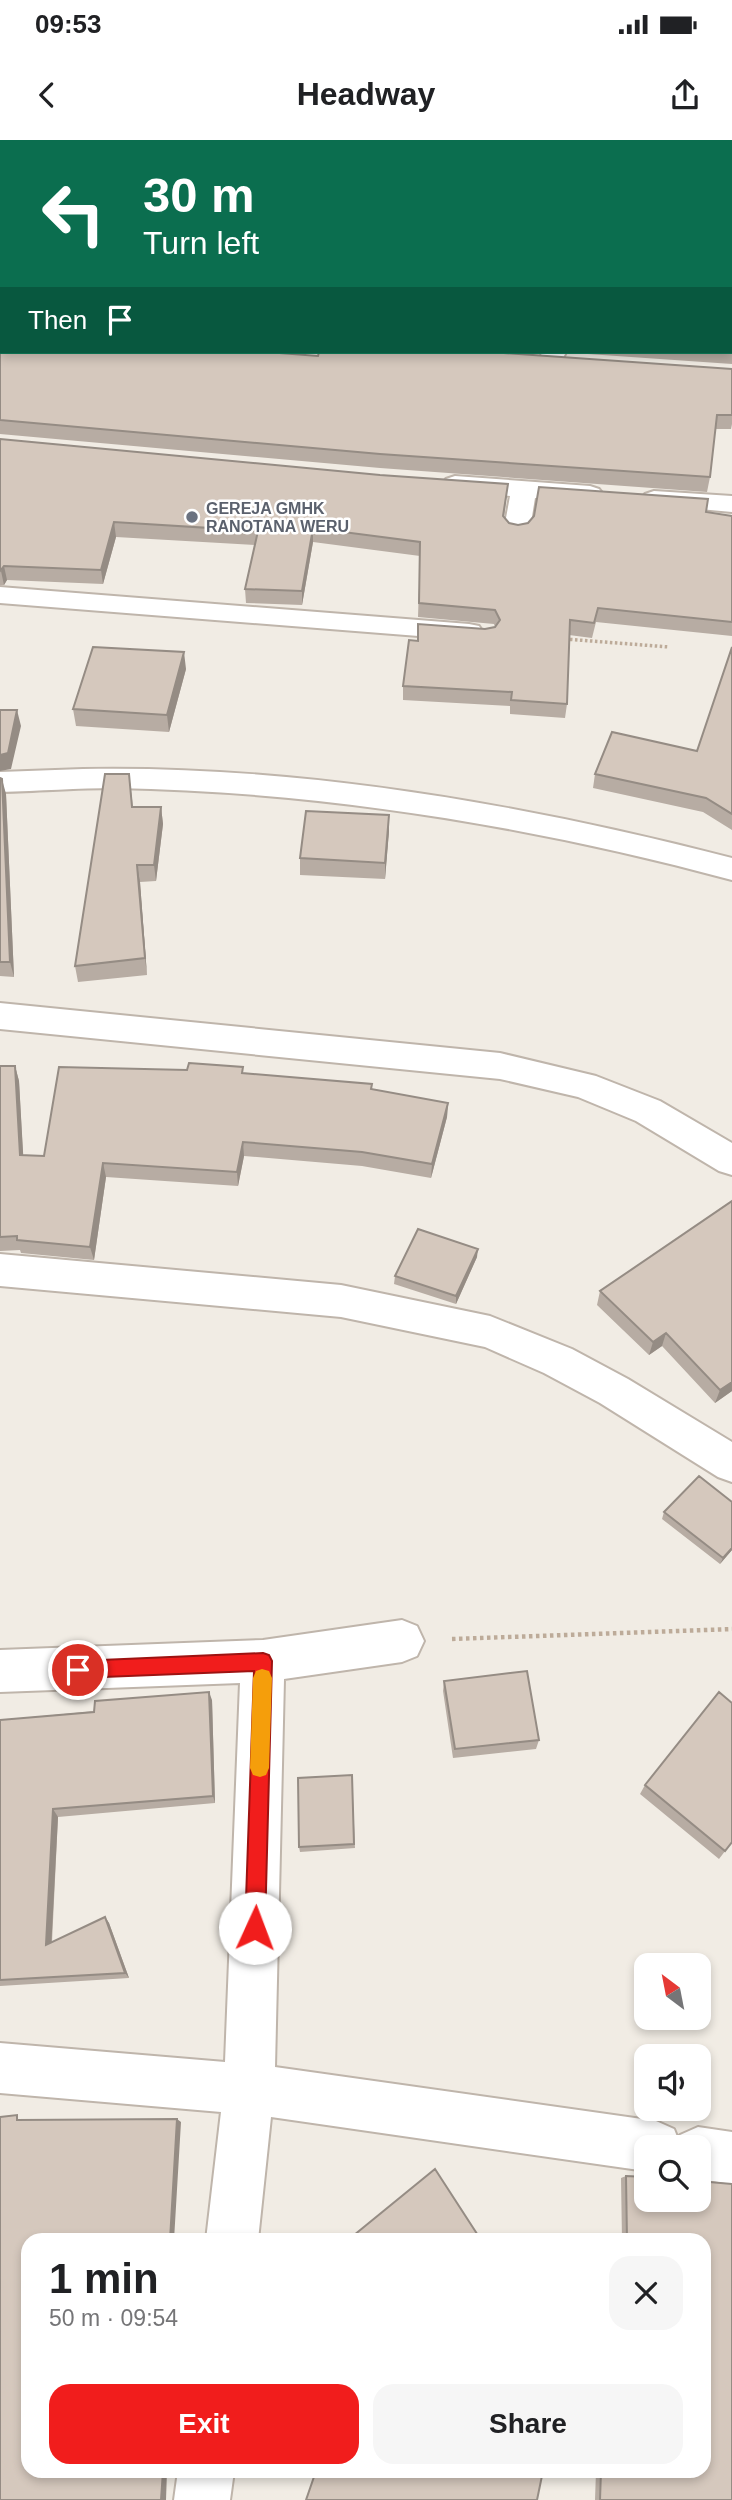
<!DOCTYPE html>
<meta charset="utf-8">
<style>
body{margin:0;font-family:Helvetica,sans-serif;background:#f6f6f6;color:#202124;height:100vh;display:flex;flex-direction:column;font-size:26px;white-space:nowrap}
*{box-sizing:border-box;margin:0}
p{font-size:23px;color:#757577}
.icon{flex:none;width:38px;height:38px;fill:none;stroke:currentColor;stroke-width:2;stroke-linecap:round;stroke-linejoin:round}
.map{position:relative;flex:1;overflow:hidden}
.details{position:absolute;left:21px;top:2093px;width:690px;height:245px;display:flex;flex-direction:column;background:#fff;border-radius:21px;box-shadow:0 4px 10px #0003}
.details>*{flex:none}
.guide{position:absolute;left:0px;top:0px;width:733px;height:214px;box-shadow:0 4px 10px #0003;background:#0b6e4f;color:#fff;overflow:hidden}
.needle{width:46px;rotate:328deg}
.tools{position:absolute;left:634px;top:1813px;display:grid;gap:14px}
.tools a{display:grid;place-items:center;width:77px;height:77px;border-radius:14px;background:#fff;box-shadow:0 4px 10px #0003;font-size:35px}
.pin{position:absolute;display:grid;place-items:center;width:60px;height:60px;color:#fff;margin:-30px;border:4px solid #fff;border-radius:50%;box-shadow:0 2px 7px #0007}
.me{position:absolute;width:77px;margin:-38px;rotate:2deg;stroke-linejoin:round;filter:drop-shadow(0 0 5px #0008)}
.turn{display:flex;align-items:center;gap:24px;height:147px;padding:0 28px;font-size:32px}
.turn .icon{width:91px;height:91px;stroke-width:2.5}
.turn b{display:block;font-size:49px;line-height:60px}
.then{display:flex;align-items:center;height:66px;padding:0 28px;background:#0003;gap:14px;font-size:26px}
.round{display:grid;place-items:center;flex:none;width:74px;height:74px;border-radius:21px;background:#f6f6f6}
.headline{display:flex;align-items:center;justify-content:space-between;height:119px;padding:0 28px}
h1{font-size:42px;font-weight:600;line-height:52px}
.button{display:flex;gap:14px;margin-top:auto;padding:14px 28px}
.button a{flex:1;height:80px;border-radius:21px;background:#f11d1c;color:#fff;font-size:28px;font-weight:600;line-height:80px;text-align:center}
.button a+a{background:#f6f6f6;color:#202124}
.status{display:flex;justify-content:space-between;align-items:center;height:49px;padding:0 35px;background:#fff;direction:ltr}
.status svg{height:19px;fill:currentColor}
header{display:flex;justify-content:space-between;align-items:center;height:91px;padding:0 28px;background:#fff;font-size:32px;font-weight:600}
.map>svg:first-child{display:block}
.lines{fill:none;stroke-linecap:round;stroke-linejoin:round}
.river{fill:#a2d9ed;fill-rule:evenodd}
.minor-casing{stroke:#bfb5ab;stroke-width:4}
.path-far1{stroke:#bdab99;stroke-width:3.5;stroke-dasharray:2.5 2.5;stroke-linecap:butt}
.path{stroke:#bdab99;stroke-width:4.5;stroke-dasharray:3.5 3.5;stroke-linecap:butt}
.minor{fill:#fff;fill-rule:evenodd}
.wall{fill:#b7aca3}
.shaded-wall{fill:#958c84}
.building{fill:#d5c8bd;stroke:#958c84;stroke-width:2}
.route{fill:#f11d1c;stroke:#9d1312;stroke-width:2}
.slow{fill:#f59e0b}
.worship-dot{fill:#6b7280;stroke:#fff;stroke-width:2.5}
.labels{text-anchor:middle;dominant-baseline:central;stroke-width:5;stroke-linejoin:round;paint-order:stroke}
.far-worship-label{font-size:16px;font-weight:bold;fill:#5b616d;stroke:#fff;text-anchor:start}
</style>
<div class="status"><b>09:53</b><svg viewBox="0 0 49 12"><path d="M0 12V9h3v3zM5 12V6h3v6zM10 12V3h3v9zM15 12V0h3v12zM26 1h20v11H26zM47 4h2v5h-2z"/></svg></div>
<header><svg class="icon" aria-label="back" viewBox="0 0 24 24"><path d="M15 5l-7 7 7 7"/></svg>Headway<svg class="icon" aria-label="share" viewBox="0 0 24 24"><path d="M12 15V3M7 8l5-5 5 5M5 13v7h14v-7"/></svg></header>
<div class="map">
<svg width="732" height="2360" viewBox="0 0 732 2360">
<rect width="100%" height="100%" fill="#f1ece4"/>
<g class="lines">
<path class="river" d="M21 0H84L19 2Z"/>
<g class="minor-casing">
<path id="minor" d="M542 212H566L560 224H544L540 219Z
M455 336 590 346 599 349 603 354 599 359 590 362 535 358 530 389 526 395 517 397 508 395 504 389 510 356 446 349 442 344 446 339Z
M654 351 732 356V372L645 364 641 359 645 354Z
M0 447 469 484 479 486 483 492 479 498 469 500 0 463Z
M83 629C300 625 523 664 732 718V740C531 686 325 652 116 648 78 648 39 651 0 652V632Z
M0 863 500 913 596 936 660 961 732 1003V1035L719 1031 636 981 578 957 500 939 0 889Z
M0 1114 341 1145 490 1176 572 1209 628 1239 732 1302V1342L718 1337 600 1263 544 1233 485 1207 341 1177 0 1146Z
M402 1480 417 1486 424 1501 417 1516 402 1522 284 1539 275 1927 656 1981 674 1989 678 1999 680 1995 698 1987 732 1992V2044L698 2039V2007H646V2031L271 1977 258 2100H206L221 1972 0 1953V1903L225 1922 240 1543 0 1552V1510L263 1500Z
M178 2331H234L230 2360H174Z"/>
</g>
<path class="path-far1" d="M565 499 669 507"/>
<path class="path" d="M452 1499 732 1489"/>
<use href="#minor" class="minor"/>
</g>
<path class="wall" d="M732 42V224L559 212H732Z
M0 172 2 212 318 216 732 229V284L731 289H715L710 337 707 352 380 328 0 294Z
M0 299 380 335 508 344 504 378 509 383 518 385 706 372 732 376V496L596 482 592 498 569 495 567 564 565 578 510 574V566L403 560V546L418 501 495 487 494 484 418 477 420 416 313 402 302 465 246 463 245 449 255 405 116 397 103 444 7 440 4 445H0Z
M732 507V690L703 672 593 648 595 634 697 611Z
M186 529 169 592 76 586 73 569Z
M129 634 133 667H161L163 684 156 741 140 742 147 835 78 842 75 826Z
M0 638 6 654 14 837 0 836Z
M389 675V691L385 739 300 735V718Z
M0 926H15L19 941 23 1015 44 1016 243 933 372 944V949L448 963 447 977 431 1038 362 1026 244 1016 238 1046 106 1037 94 1120 21 1113 20 1110 0 1111Z
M732 1061V1251L715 1263 662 1206 649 1215 597 1165 600 1151Z
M477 1117 456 1164 394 1144 395 1136Z
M732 1362V1410L720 1424 662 1379 664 1372Z
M444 1541 539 1600 536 1609 453 1618 443 1551Z
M212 1560 215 1663 58 1677 52 1802 105 1777 109 1783 129 1838 0 1846V1580Z
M352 1635 355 1708 300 1712 299 1707Z
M645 1645 732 1702 719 1719 640 1654Z
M626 2036 646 2037V2060H698V2041L732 2044V2360H595L596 2331H704V2100H622L621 2038Z"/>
<path class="shaded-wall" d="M114 382 116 397 103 444 101 430Z
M313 388V402L302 465V451Z
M4 426 7 440 4 445 1 431Z
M184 512 186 529 169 592 167 575Z
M17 570 21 586 11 629 0 631V615Z
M2 639 6 654 14 837 10 822Z
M161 667 163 684 156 741 154 725Z
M389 675V691L385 739V723Z
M137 725 140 742 147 835 145 818Z
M15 926 19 941 24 1029 20 1015Z
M448 963 447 977 431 1038 432 1024Z
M243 1002 244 1016 238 1046 237 1032Z
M103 1023 106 1037 94 1120 90 1107Z
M478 1109 477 1117 456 1164V1156Z
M666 1193 662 1206 649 1215 653 1202Z
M732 1242V1251L715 1263 720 1250Z
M732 1408V1410L720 1424 723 1418Z
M209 1552 212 1560 215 1663 213 1656Z
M53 1669 58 1677 51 1810 46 1805Z
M105 1777 109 1783 129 1838 125 1833Z
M177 1979 181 1982 174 2100H170Z
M163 2331H167L166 2360H161Z"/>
<path class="building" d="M184 0H406V2H183Z
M538 0H642L646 1 645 2H536Z
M0 93H2V157L0 155Z
M2 171V212H266L318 216 319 212H490L732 229V275H717L710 337 380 314 0 280V172Z
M0 299 380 335 508 344 503 376 509 383 518 385 528 383 534 376 539 347 708 359 706 372 732 376V482L598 468 594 483 570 480 567 564 511 560 512 552 403 546 409 500 418 501V484L485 489 495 487 500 480 495 470 419 463 420 402 313 388 302 451 245 449 258 391 114 382 101 430 4 426 0 431Z
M93 507 184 512 167 575 73 569Z
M732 507V674L706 658 595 634 612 592 697 611Z
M0 570H17L8 613 0 615Z
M105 634H129L132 667H161L154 725H137L145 818 75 826Z
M0 638 2 639 10 822H0Z
M306 671 389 675 385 723 300 718Z
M189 923 243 927 242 933 372 944 371 949 448 963 432 1024 362 1012 243 1002 237 1032 103 1023 90 1107 17 1100V1096L0 1097V926H15L20 1015 44 1016 59 927 187 930Z
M732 1061V1242L720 1250 666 1193 653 1202 600 1151Z
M418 1089 478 1109 456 1156 395 1136Z
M699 1336 732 1362V1408L723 1418 664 1372Z
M527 1531 539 1600 455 1609 444 1541Z
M209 1552 213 1656 53 1669 46 1805 105 1777 125 1833 0 1840V1580L94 1572 95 1561Z
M719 1552 732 1563V1702L725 1711 645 1645Z
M352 1635 354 1704 299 1707 298 1638Z
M17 1975V1980L177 1979 170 2100H28V2331H163L161 2360H0V1977Z
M435 2029 481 2100H348Z
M626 2036 646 2037V2060H698V2041L732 2044V2360H600L601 2331H704V2100H627Z
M316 2331H543L537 2360H306Z"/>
<path class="route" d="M263 1513 269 1515 272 1521 265 1788 262 1795 255 1798 248 1795 245 1788 254 1531 78 1538 72 1536 69 1530 72 1523 78 1521Z"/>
<path class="slow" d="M262 1529 269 1531 272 1538 269 1628 266 1635 260 1637 253 1635 250 1628 253 1538 256 1531Z"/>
<circle class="worship-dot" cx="192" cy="377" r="7"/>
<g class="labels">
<g class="far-worship-label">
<text x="206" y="368">GEREJA GMHK<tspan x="206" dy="18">RANOTANA WERU</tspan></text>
</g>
</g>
</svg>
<div class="tools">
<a><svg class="needle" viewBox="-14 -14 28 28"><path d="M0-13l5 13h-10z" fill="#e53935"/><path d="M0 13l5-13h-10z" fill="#757577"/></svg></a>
<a><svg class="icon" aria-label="sound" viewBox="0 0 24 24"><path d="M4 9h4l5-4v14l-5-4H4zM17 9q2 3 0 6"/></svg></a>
<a><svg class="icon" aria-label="search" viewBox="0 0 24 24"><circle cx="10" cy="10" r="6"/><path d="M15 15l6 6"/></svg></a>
</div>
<div class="pin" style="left:78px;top:1530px;background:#d93025"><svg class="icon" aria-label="arrive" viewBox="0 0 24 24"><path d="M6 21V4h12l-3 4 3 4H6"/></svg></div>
<svg class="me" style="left:255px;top:1788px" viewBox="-20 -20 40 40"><circle r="19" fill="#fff"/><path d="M0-13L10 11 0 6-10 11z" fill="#f11d1c"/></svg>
<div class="guide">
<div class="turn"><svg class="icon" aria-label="left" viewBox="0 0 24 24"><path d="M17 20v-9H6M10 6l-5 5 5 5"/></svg><div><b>30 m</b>Turn left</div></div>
<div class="then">Then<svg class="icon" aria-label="arrive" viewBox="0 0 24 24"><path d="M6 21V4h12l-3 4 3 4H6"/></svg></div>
</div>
<section class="details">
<div class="headline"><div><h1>1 min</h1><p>50 m · 09:54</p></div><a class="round"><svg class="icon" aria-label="close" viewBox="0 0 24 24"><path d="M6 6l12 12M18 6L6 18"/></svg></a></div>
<div class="button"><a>Exit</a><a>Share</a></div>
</section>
</div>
